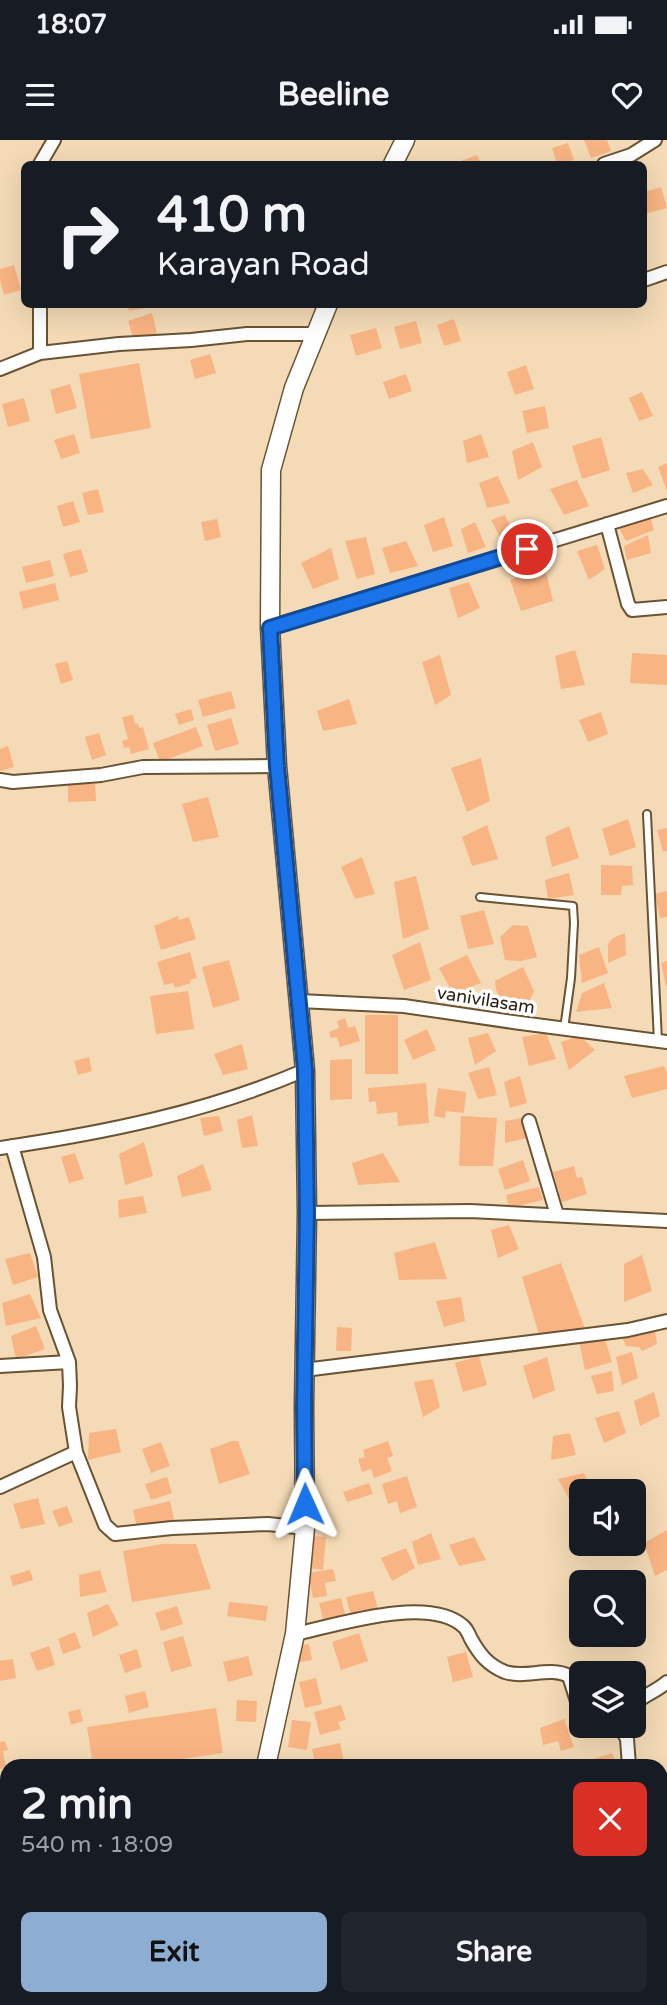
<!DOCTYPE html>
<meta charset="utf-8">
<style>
body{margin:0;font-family:"Varela Round",sans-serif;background:#20242c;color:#f1f3f6;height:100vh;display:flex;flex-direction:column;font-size:26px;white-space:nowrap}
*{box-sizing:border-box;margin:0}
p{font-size:23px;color:#9ea1a6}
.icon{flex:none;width:38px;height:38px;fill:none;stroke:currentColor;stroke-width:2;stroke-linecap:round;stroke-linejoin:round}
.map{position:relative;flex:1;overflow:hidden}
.side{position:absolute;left:0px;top:1619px;width:668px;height:247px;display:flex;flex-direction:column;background:#171b24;border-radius:21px 21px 0 0;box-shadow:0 7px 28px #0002}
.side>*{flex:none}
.hud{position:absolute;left:21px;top:21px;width:626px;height:147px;border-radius:10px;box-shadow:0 7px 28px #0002;background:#171b24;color:#f1f3f6;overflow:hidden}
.tools{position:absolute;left:569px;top:1339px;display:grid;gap:14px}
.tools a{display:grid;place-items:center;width:77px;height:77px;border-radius:10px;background:#171b24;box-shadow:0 7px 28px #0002;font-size:35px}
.pin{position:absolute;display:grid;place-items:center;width:60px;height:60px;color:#fff;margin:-30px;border:4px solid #fff;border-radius:50%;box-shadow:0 2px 7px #0007}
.me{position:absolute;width:77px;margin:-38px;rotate:359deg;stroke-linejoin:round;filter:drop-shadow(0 0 5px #0008)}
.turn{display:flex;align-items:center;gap:24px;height:147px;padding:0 21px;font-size:32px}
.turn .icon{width:91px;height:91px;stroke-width:2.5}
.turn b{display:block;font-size:49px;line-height:60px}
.round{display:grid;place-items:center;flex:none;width:74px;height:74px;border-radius:10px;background:#20242c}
.summary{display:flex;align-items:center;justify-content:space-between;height:119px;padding:0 21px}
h1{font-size:42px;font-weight:700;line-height:52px}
.cta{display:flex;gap:14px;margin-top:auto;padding:14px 21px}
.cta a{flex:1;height:80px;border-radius:10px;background:#8dadd2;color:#111;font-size:28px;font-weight:700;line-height:80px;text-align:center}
.cta a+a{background:#20242c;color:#f1f3f6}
.status{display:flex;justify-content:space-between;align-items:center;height:49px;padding:0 35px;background:#171b24;direction:ltr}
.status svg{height:19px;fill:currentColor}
header{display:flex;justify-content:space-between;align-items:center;height:91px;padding:0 21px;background:#171b24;font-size:32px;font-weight:700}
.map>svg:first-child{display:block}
.building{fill:#f9b483}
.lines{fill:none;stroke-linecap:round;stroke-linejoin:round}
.lane-casing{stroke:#695333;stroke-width:10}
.street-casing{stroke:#695333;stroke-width:16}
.secondary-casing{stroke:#695333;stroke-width:21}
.lane{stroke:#fff;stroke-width:6}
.street{stroke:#fff;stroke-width:12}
.secondary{stroke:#fff;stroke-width:18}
.route-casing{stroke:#114b97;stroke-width:18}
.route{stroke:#1a73e8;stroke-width:12}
.labels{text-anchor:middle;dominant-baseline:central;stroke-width:7;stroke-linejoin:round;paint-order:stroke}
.street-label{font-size:18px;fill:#2b2214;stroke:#fff}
</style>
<div class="status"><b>18:07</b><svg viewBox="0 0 49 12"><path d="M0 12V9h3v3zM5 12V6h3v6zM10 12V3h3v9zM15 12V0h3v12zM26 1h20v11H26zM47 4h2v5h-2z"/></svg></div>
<header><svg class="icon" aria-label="menu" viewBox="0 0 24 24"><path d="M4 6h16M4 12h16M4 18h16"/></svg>Beeline<svg class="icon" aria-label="heart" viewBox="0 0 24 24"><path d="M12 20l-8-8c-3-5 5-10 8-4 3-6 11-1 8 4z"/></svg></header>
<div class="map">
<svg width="667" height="1865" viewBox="0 0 667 1865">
<rect width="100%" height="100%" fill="#f4dab6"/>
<path class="building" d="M584 0H607L611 11 591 18Z
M568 3 574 20 557 24 552 8Z
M477 15 481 24H459L458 22Z
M661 47 667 68 644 74V52Z
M14 125 21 150 4 155 0 140V129Z
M127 164H143L144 168 129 171Z
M152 173 157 193 134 200 128 181Z
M454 179 461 201 444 206 437 185Z
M416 181 422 203 400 209 394 187Z
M376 188 382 208 356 216 350 195Z
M210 214 216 233 195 239 190 220Z
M139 223 151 288 91 299 79 234Z
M526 225 534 249 515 255 507 232Z
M406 234 412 251 389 259 383 242Z
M70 244 77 268 56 274 50 250Z
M642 252 653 276 639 281 629 258Z
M24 258 30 281 8 287 2 264Z
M545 266 549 288 527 293 522 271Z
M74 294 80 313 61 319 54 300Z
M481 294 489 317 467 323 463 301Z
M601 297 610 330 582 339 572 306Z
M533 302 542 327 518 340 512 311Z
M667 323V351L658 327Z
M643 329 653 345 633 353 626 333Z
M498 336 510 363 487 368 479 343Z
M577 340 589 366 564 375 550 349Z
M98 349 104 372 88 375 82 353Z
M73 361 80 382 63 387 57 366Z
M505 375 513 392 501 399 491 380Z
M650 375 654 390 626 401 618 386Z
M444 377 453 406 433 412 424 385Z
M217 379 221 397 205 401 201 382Z
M475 382 486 407 468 413 461 389Z
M648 395 651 413 627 420 624 406Z
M366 397 375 434 357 439 345 401Z
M406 401 418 426 390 433 382 408Z
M597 405 605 429 589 440 577 411Z
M331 408 339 439 313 449 301 423Z
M81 409 88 432 70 437 63 414Z
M50 420 54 436 26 443 22 427Z
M545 427 553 461 521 471 510 440Z
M469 442 480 468 458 478 449 448Z
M55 443 59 460 23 469 19 452Z
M575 510 585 545 561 549 555 516Z
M632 513 667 515V545L630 543Z
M440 515 451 555 435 565 422 522Z
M67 521 73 540 61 544 55 524Z
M231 551 236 568 203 577 198 560Z
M349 559 357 584 323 591 317 571Z
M191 569 194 580 179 585 175 574Z
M601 572 608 594 588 602 579 580Z
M133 575 135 584 138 583 139 588 143 587 149 609 131 614 129 607 124 608 122 601 128 599 122 577Z
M231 578 239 604 215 611 207 585Z
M196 587 203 606 160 622 153 603Z
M99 593 106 615 92 620 85 597Z
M8 606 14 627 0 631V609Z
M481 618 490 661 467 672 451 628Z
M95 643 96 661 68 662V644Z
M208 657 219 697 193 702 182 664Z
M628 679 636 707 610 716 602 689Z
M487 685 498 719 472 726 462 697Z
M569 686 579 718 552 727 545 697Z
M667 688V711L663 712 657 690Z
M362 717 375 754 355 759 341 727Z
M601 725 632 726 633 745 622 746 621 755H601Z
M569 733 574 755 548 759 545 740Z
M416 736 429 789 403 799 394 742Z
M667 751V777L660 778 655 754Z
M484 770 494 804 468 809 460 776Z
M178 776 179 780 189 777 196 799 161 810 154 786Z
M513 785 528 786 537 817 521 821 505 820 500 797Z
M625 793 626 815 608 823V804L613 798Z
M420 802 431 840 404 850 392 815Z
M599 807 608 833 582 843 579 815Z
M190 812 197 838 190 840 191 843 175 848 173 843 164 845 157 822Z
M467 815 481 843 453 854 439 828Z
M229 820 240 860 213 868 202 827Z
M667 821V846H666L661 823Z
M523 827 534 851 530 860 503 866 496 850 495 841Z
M604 843 612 868 576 872 582 853Z
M188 851 194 889 156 894 150 856Z
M365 875H398V934H365Z
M345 878 348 888 355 886 360 901 340 907 337 897 331 898 329 892 339 888 337 881Z
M427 889 436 910 413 920 404 900Z
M488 893 496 911 475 925 468 898Z
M546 893 556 919 529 926 522 897Z
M580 896 595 910 569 930 561 902Z
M242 904 248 929 223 935 214 914Z
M89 917 92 931 78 935 74 921Z
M352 919V959L330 960V920Z
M664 926 667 932V949L632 958 624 936Z
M489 927 497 955 478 959 468 933Z
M520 936 527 963 510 968 504 942Z
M426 943 429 983 398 986 397 972 377 974 376 961 369 962 368 948Z
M438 948 466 952 464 973 446 971 445 978 434 976Z
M252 975 258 1006 242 1008 237 980Z
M219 976 223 991 204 996 200 978Z
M461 976 497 978 493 1026H459Z
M522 978 528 998 505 1003V981Z
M144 1002 153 1036 125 1045 119 1014Z
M75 1013 84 1039 69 1043 61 1017Z
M383 1013 400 1042 358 1045 352 1023Z
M523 1020 530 1041 505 1050 498 1029Z
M203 1024 212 1050 182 1057 177 1036Z
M574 1026 577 1038 582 1037 587 1054 562 1062 553 1032Z
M539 1047 543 1060 509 1068 506 1055Z
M143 1056 147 1073 119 1078 118 1060Z
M509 1085 519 1109 498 1118 491 1090Z
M435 1102 447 1139 399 1140 394 1113Z
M30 1113 38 1137 13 1145 5 1119Z
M642 1115 652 1151 624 1162V1124Z
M561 1123 585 1189 540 1198 522 1137Z
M30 1154 41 1178 6 1186 2 1163Z
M461 1157 465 1181 444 1187 436 1161Z
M36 1186 45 1209 16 1219 11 1196Z
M337 1187 352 1188 351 1211H336Z
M654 1188 657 1204 642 1211 639 1207 626 1206 622 1197Z
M603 1193 612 1222 585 1230 579 1201Z
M632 1212 638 1238 622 1245 616 1217Z
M479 1216 487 1245 463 1252 455 1223Z
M547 1217 555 1250 533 1259 523 1226Z
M612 1231 614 1251 597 1254 591 1236Z
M433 1239 440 1267 423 1277 414 1242Z
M654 1252 660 1276 640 1286 634 1261Z
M619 1271 626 1293 604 1303 595 1278Z
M116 1289 121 1312 88 1320 89 1293Z
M570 1293 576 1315 551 1320 553 1296Z
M232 1301H238L250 1334 219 1344 210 1309Z
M388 1301 393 1316 387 1318 392 1331 374 1338 371 1329 362 1332 358 1319 365 1317 363 1310Z
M161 1302 170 1326 151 1333 142 1309Z
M584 1333 592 1351H581V1367L576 1371 558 1339Z
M407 1336 417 1367 400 1373 397 1361 388 1364 382 1344Z
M167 1337 172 1353 151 1360 145 1344Z
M369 1343 373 1354 347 1362 343 1352Z
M38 1358 45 1384 21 1389 13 1364Z
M170 1361 174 1380 137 1388 133 1370Z
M67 1366 73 1382 59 1387 52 1371Z
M667 1390V1430L655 1436 644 1403Z
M431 1393 441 1419 418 1425 412 1402Z
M312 1396 326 1397 323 1430 309 1428Z
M474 1397 486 1420 459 1426 449 1405Z
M162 1404H196L211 1449 132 1462 123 1411Z
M406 1408 415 1428 392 1441 381 1418Z
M333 1429 336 1441 325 1443 327 1456 313 1458 308 1433Z
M30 1430 33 1440 13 1446 10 1436Z
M100 1430 107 1452 80 1457 79 1435Z
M373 1451 378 1469 351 1476 346 1457Z
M341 1458 346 1478 324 1483 319 1463Z
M229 1462 268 1466 266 1481 227 1476Z
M108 1464 119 1485 93 1497 87 1473Z
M177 1466 183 1484 161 1491 155 1473Z
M75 1492 81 1508 63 1514 58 1499Z
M359 1493 368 1521 341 1530 332 1502Z
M183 1496 192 1526 171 1532 163 1502Z
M309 1504 312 1520 300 1522 298 1506Z
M49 1506 55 1525 37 1531 30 1513Z
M137 1509 142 1527 125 1533 119 1515Z
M466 1512 473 1537 453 1542 447 1517Z
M248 1516 253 1535 228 1542 223 1522Z
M13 1519 16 1538 0 1541V1521Z
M316 1538 322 1564 305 1568 299 1542Z
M145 1551 149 1567 129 1573 125 1556Z
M237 1560 257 1561 256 1582 236 1581Z
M341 1565 346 1580 338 1582 341 1589 320 1595 314 1572Z
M216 1568 223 1613 134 1626H93L87 1587Z
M80 1569 83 1581 71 1585 68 1572Z
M564 1579 574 1607 561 1611 558 1601 543 1605 540 1588Z
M292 1580 311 1582 307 1610 288 1607Z
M5 1601 8 1610 3 1611 6 1628 0 1629V1602Z
M340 1603 345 1626H316L312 1609Z
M612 1613 618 1626H574V1625Z
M666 1640 667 1676 662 1678V1641Z
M313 1858H343L345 1865H315Z
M597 1858H617L619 1865H599Z"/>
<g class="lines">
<g class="lane-casing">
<path id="lane" d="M647 674 658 901
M480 757 573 766 574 783 571 838 564 889"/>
</g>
<g class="street-casing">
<path id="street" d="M40 24 54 0
M604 24 631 15 655 0
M644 140 667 132
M40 164V213
M0 229 40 213 119 204 191 200 247 194H316
M607 384 628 464 632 470 667 467
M270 487 667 366
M0 640 13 642 101 635 143 627 277 626
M299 861 404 866 513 882 667 902
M529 981 557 1075
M12 1006 44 1117 50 1170 69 1222 70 1246 69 1267 76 1312 105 1385 115 1394 172 1388 268 1384 305 1388
M0 1008C104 993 208 972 305 930
M307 1073 470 1071 667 1081
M0 1226 69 1222
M304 1230 628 1190 667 1181
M0 1347 76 1312
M295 1494C337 1485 428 1455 463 1486 467 1489 469 1495 471 1499 480 1515 488 1525 505 1532 526 1539 549 1526 569 1536L581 1574
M634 1564C644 1555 657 1551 667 1542
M620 1586 627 1599 629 1626
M0 1726 4 1740 7 1741
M662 1814 667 1834"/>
</g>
<g class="secondary-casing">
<path id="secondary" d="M393 24 405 0
M266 1626 295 1494 305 1388 304 1267 307 1073 305 930 277 626 270 487 271 330 294 248 328 164
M223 1865 224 1858"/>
</g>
<use href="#lane" class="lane"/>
<use href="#street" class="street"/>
<use href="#secondary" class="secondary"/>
</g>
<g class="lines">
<g class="route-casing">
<path id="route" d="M305 1364 304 1267 307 1073 305 930 277 626 270 488 527 409"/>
</g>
<use href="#route" class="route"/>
</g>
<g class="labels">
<g class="street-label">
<text transform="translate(486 860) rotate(9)">vanivilasam</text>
</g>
</g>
</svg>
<div class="tools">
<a><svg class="icon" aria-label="sound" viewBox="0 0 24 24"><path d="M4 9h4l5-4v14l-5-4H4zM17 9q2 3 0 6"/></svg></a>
<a><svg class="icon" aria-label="search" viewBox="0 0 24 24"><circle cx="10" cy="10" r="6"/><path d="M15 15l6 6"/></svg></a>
<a><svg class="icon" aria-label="layers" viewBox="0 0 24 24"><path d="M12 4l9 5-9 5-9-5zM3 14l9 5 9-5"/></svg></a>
</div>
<div class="pin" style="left:527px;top:409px;background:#d93025"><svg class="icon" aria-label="arrive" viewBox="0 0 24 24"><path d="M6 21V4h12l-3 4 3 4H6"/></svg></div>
<svg class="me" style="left:305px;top:1364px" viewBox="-20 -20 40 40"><path d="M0-17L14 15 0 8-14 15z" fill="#1a73e8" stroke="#fff" stroke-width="4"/></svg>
<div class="hud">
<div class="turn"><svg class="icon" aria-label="right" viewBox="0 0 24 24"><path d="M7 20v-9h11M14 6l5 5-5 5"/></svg><div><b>410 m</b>Karayan Road</div></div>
</div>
<section class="side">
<div class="summary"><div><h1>2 min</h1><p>540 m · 18:09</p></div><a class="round" style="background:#d93025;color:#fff"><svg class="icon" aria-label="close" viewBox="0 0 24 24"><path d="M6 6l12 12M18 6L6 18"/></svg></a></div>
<div class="cta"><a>Exit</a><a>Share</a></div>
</section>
</div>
